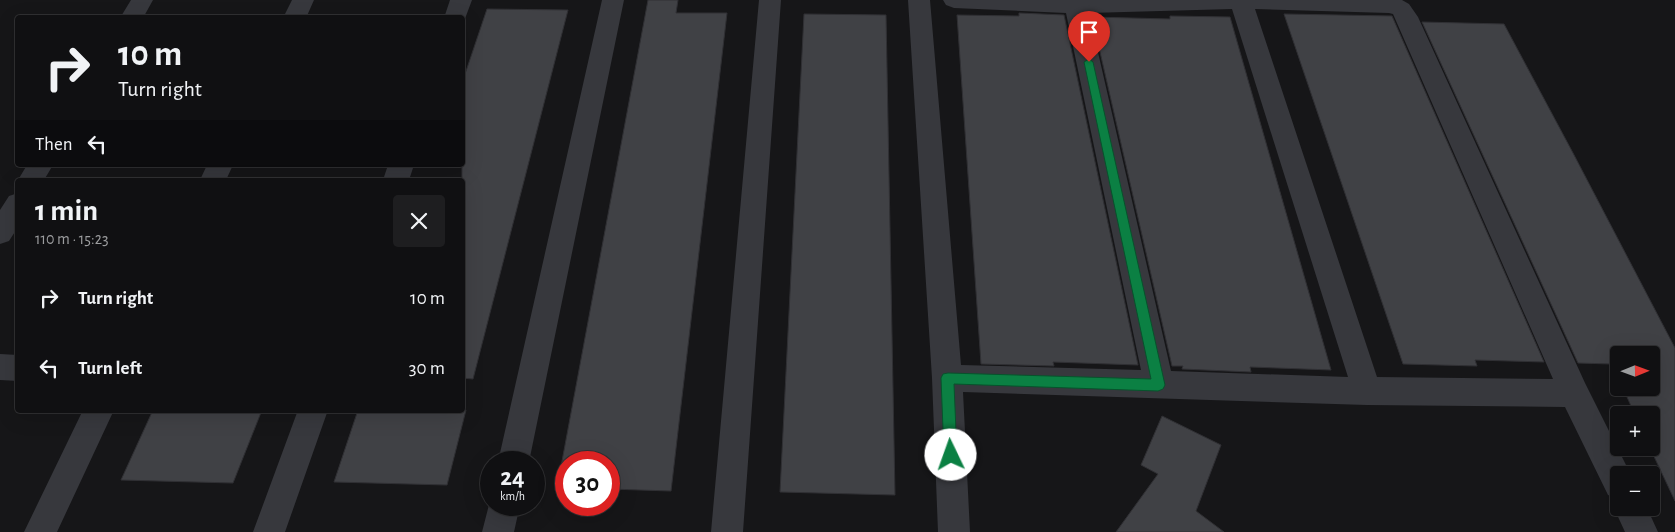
<!DOCTYPE html>
<meta charset="utf-8">
<style>
body{margin:0;font-family:"Alegreya Sans",sans-serif;background:#1e1e20;color:#f1f3f6;height:100vh;display:flex;flex-direction:column;font-size:19px;white-space:nowrap}
*{box-sizing:border-box;margin:0}
p{font-size:16px;color:#9c9d9f}
.icon{flex:none;width:28px;height:28px;fill:none;stroke:currentColor;stroke-width:2;stroke-linecap:round;stroke-linejoin:round}
.map{position:relative;flex:1;overflow:hidden}
.details{position:absolute;left:15px;top:178px;width:450px;height:235px;display:flex;flex-direction:column;background:#101012;border-radius:5px;box-shadow:0 5px 20px #0002,0 0 0 1px #303032}
.details>*{flex:none}
.top-card{position:absolute;left:15px;top:15px;width:450px;height:152px;border-radius:5px;box-shadow:0 5px 20px #0002,0 0 0 1px #303032;background:#101012;color:#f1f3f6;overflow:hidden}
.needle{width:32px;rotate:89deg}
.tools{position:absolute;left:1610px;top:346px;display:grid;gap:10px}
.tools a{display:grid;place-items:center;width:50px;height:50px;border-radius:5px;background:#101012;box-shadow:0 5px 20px #0002,0 0 0 1px #303032;font-size:25px}
.speed{position:absolute;left:480px;top:451px;display:flex;gap:10px;font-size:25px;font-weight:700;text-align:center}
.speed>*{display:grid;place-content:center;width:65px;height:65px;border-radius:50%;background:#101012;box-shadow:0 5px 20px #0002,0 0 0 1px #303032;line-height:1}
.speed small{font-size:12px;font-weight:400}
.speed .limit{border:8px solid #d22;background:#fff;color:#111}
.pin{position:absolute;display:grid;place-items:center;width:42px;height:42px;color:#fff;margin:-51px -21px;border-radius:50% 50% 50% 0;rotate:-45deg;box-shadow:0 0 5px #0007}
.pin .icon{rotate:45deg}
.me{position:absolute;width:55px;margin:-28px;rotate:357deg;stroke-linejoin:round;filter:drop-shadow(0 0 4px #0008)}
.turn{display:flex;align-items:center;gap:18px;height:105px;padding:0 20px;font-size:22px}
.turn .icon{width:65px;height:65px;stroke-width:2.5}
.turn b{display:block;font-size:35px;line-height:42px}
.then{display:flex;align-items:center;height:48px;padding:0 20px;background:#0003;gap:10px;font-size:19px}
.round{display:grid;place-items:center;flex:none;width:52px;height:52px;border-radius:5px;background:#1e1e20}
.overview{display:flex;align-items:center;justify-content:space-between;height:85px;padding:0 20px}
h1{font-size:30px;font-weight:700;line-height:38px}
ul{padding:0;list-style:none}
li{display:flex;align-items:center;gap:15px;height:70px;padding:0 20px}
li div{flex:1}
li b{display:block;font-size:19px}
li em{font-style:normal}
.map>svg:first-child{display:block}
.building{fill:#404145;stroke:#303034}
.lines{fill:none;stroke-linecap:round;stroke-linejoin:round}
.minor{fill:#37383d;fill-rule:evenodd}
.route{fill:#0b8043;stroke:#07532c}
</style>
<div class="map">
<svg width="1675" height="532" viewBox="0 0 1675 532">
<rect width="100%" height="100%" fill="#161618"/>
<path class="building" d="M648 0H678L676 13H727L671 491 609 489V462H566V488H557Z
M487 9 568 10 473 379 462 378V83Z
M1019 13 1064 15 1138 365 1053 362 1054 366 981 364 957 15 1019 16Z
M804 14 886 15 895 495 780 492Z
M1284 14 1392 16 1544 362 1475 360 1477 366 1403 364Z
M1170 16 1230 17 1331 370 1250 367 1251 372 1182 369 1183 366H1172L1092 17 1170 19Z
M1422 22 1504 24 1573 153 1675 348V501L1650 448 1651 415H1635L1623 388H1651V355H1619V379L1611 364 1578 363Z
M153 410H262L233 483 121 480Z
M358 410H466L447 485 334 482Z
M1162 416 1221 445 1196 511 1224 532H1116L1158 474 1141 465Z"/>
<g class="lines">
<path class="minor" d="M131 0H153L143 18H120Z
M292 0H314L306 18H283Z
M450 0H472L463 24 462 18H444Z
M602 0H624L529 462H498Z
M759 0H781L743 532H711Z
M908 0H930L961 365 1141 370 1066 13 954 8 946 5 943 0H1402L1409 4 1418 17 1585 383 1631 475H1619V508H1647L1658 532H1625L1614 508 1618 499 1608 495 1565 407 1367 405 963 392 970 532H938L932 378ZM1232 9 1348 377 1171 371 1089 13ZM1255 9 1389 13 1393 14 1553 379 1377 377Z
M27 165H53L44 180H18Z
M207 165H233L226 180H200Z
M388 165H414L409 180H383Z
M18 193V227L9 241 0 244V210L9 196Z
M0 354 18 355V381L0 380Z
M83 410H114L57 532H24Z
M298 410H328L285 532H253Z
M491 497V505H520L514 532H482Z"/>
</g>
<path class="route" d="M1089 59 1093 62 1165 385 1163 389 1158 391 954 384 957 455 955 459 951 461 946 459 944 455 941 378 943 374 948 373 1151 379 1084 62Z"/>
</svg>
<div class="tools">
<a><svg class="needle" viewBox="-14 -14 28 28"><path d="M0-13l5 13h-10z" fill="#e53935"/><path d="M0 13l5-13h-10z" fill="#9c9d9f"/></svg></a>
<a>+</a>
<a>−</a>
</div>
<div class="speed"><div>24<small>km/h</small></div><div class="limit">30</div></div>
<div class="pin" style="left:1089px;top:62px;background:#d93025"><svg class="icon" aria-label="arrive" viewBox="0 0 24 24"><path d="M6 21V4h12l-3 4 3 4H6"/></svg></div>
<svg class="me" style="left:951px;top:455px" viewBox="-20 -20 40 40"><circle r="19" fill="#fff"/><path d="M0-13L10 11 0 6-10 11z" fill="#0b8043"/></svg>
<div class="top-card">
<div class="turn"><svg class="icon" aria-label="right" viewBox="0 0 24 24"><path d="M7 20v-9h11M14 6l5 5-5 5"/></svg><div><b>10 m</b>Turn right</div></div>
<div class="then">Then<svg class="icon" aria-label="left" viewBox="0 0 24 24"><path d="M17 20v-9H6M10 6l-5 5 5 5"/></svg></div>
</div>
<section class="details">
<div class="overview"><div><h1>1 min</h1><p>110 m · 15:23</p></div><a class="round"><svg class="icon" aria-label="close" viewBox="0 0 24 24"><path d="M6 6l12 12M18 6L6 18"/></svg></a></div>
<ul>
<li><svg class="icon" aria-label="right" viewBox="0 0 24 24"><path d="M7 20v-9h11M14 6l5 5-5 5"/></svg><div><b>Turn right</b></div><em>10 m</em></li>
<li><svg class="icon" aria-label="left" viewBox="0 0 24 24"><path d="M17 20v-9H6M10 6l-5 5 5 5"/></svg><div><b>Turn left</b></div><em>30 m</em></li>
</ul>
</section>
</div>
